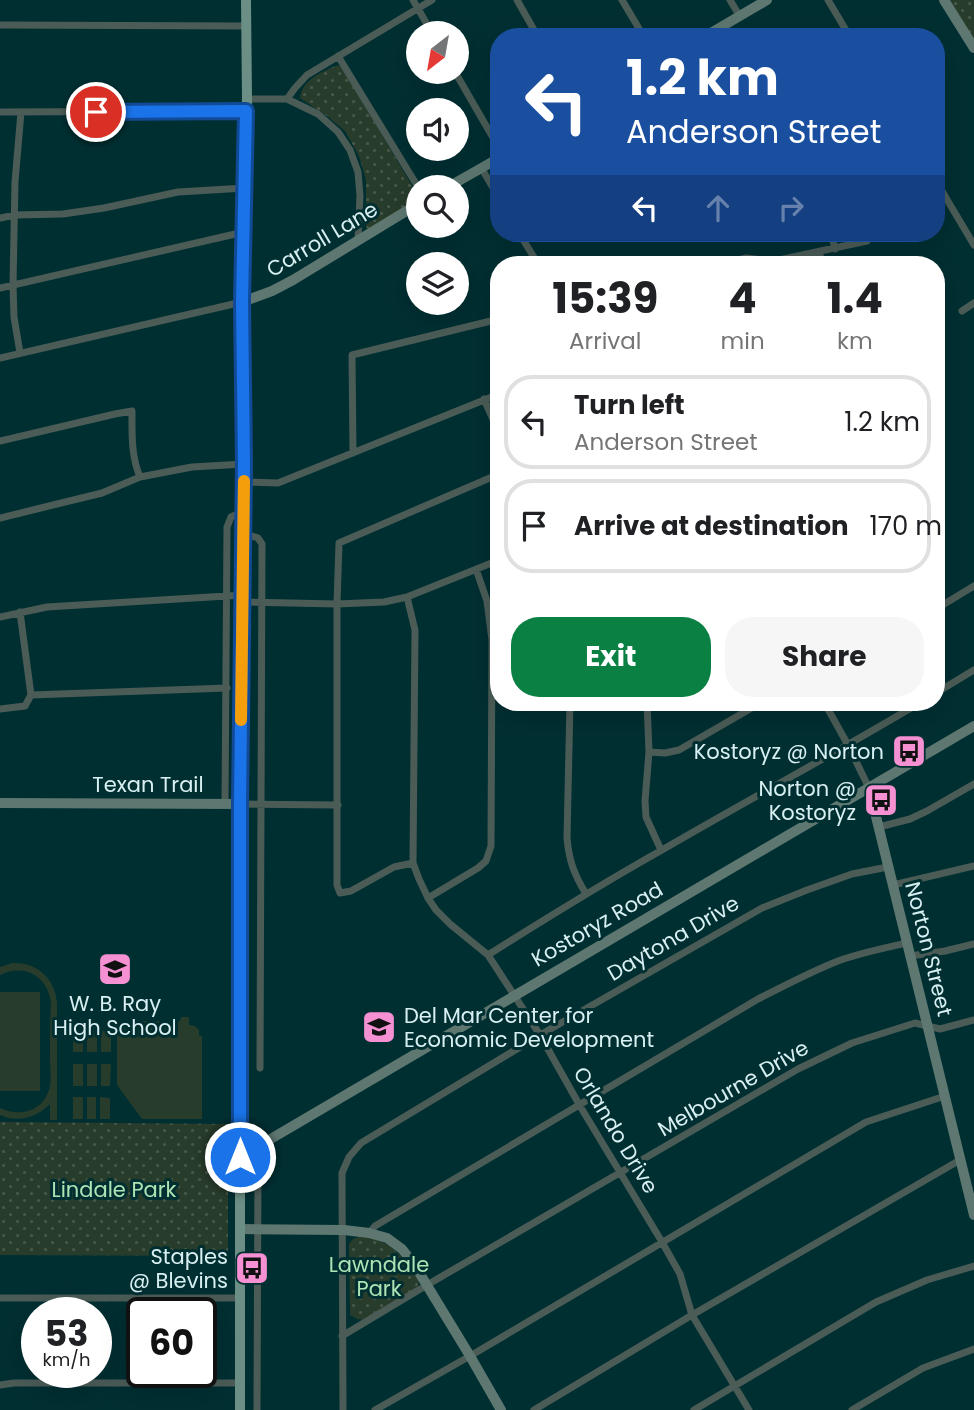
<!DOCTYPE html>
<style>
body{margin:0;font-family:Poppins,sans-serif;background:#f6f6f6;color:#202124;height:100vh;display:flex;flex-direction:column;font-size:26px;white-space:nowrap}
*{box-sizing:border-box;margin:0}
p{font-size:23px;color:#757577}
.icon{flex:none;width:38px;height:38px;fill:none;stroke:currentColor;stroke-width:2;stroke-linecap:round;stroke-linejoin:round}
.map{position:relative;flex:1;overflow:hidden}
.side{position:absolute;left:490px;top:256px;width:455px;height:455px;display:flex;flex-direction:column;background:#fff;border-radius:28px;box-shadow:0 7px 28px #0002}
.side>*{flex:none}
.top-card{position:absolute;left:490px;top:28px;width:455px;height:214px;border-radius:28px;box-shadow:0 7px 28px #0002;background:#1a4fa0;color:#fff;overflow:hidden}
.needle{width:46px;rotate:211deg}
.buttons{position:absolute;left:406px;top:21px;display:grid;gap:14px}
.buttons a{display:grid;place-items:center;width:63px;height:63px;border-radius:50%;background:#fff;box-shadow:0 7px 28px #0002;font-size:35px}
.speed{position:absolute;left:21px;top:1297px;display:flex;gap:14px;font-size:35px;font-weight:700;text-align:center}
.speed>*{display:grid;place-content:center;width:91px;height:91px;border-radius:50%;background:#fff;box-shadow:0 7px 28px #0002;line-height:1}
.speed small{font-size:18px;font-weight:400}
.speed .limit{border:4px solid #111;border-radius:10px;background:#fff;color:#111}
.pin{position:absolute;display:grid;place-items:center;width:60px;height:60px;color:#fff;margin:-30px;border:4px solid #fff;border-radius:50%;box-shadow:0 2px 7px #0007}
.me{position:absolute;width:77px;margin:-38px;rotate:0deg;stroke-linejoin:round;filter:drop-shadow(0 0 5px #0008)}
.turn{display:flex;align-items:center;gap:24px;height:147px;padding:0 21px;font-size:32px}
.turn .icon{width:91px;height:91px;stroke-width:2.5}
.turn b{display:block;font-size:49px;line-height:60px}
.lanes{display:flex;align-items:center;height:66px;padding:0 21px;background:#0003;justify-content:center;gap:35px;direction:ltr}
.lanes .off{opacity:.35}
.eta{display:flex;justify-content:space-evenly;align-items:center;height:119px;text-align:center}
.eta b{font-size:42px;font-weight:700;line-height:49px}
.button{display:flex;gap:14px;margin-top:auto;padding:14px 21px}
.button a{flex:1;height:80px;border-radius:28px;background:#0b8043;color:#fff;font-size:28px;font-weight:700;line-height:80px;text-align:center}
.button a+a{background:#f6f6f6;color:#202124}
ul{padding:0;list-style:none}
li{display:flex;align-items:center;gap:21px;height:94px;margin:0 14px 10px;padding:0 7px;border:4px solid #e0e0e0;border-radius:28px}
li div{flex:1}
li b{display:block;font-size:26px}
li em{font-style:normal}
.map>svg:first-child{display:block}
.green{fill:#283c2b}
.park{fill:url(#park-dots)}
.lines{fill:none;stroke-linecap:round;stroke-linejoin:round}
.street{stroke:#4b5c57;stroke-width:7}
.secondary{stroke:#5e7871;stroke-width:10}
.primary{stroke:#6c8f85;stroke-width:10}
.route-casing{stroke:#114b97;stroke-width:18}
.route{stroke:#1a73e8;stroke-width:12}
.slow{stroke:#f59e0b;stroke-width:12}
.labels{text-anchor:middle;dominant-baseline:central;stroke-width:6;stroke-linejoin:round;paint-order:stroke}
.street-label{font-size:21px;fill:#d9f0f2;stroke:#002f32}
.poi-label{font-size:21px;fill:#d9f0f2;stroke:#002f32;text-anchor:end}
.park-label{font-size:21px;fill:#aee3b4;stroke:#002f32}
</style>
<div class="map">
<svg width="974" height="1410" viewBox="0 0 974 1410">
<defs>
<pattern id="park-dots" width="8" height="8" patternUnits="userSpaceOnUse" patternTransform="scale(1.75)"><rect width="8" height="8" fill="#283c2b"/><path d="M2 2h.1M6 6h.1" fill="none" stroke="#47584a" stroke-width="1.8" stroke-linecap="round"/></pattern>
</defs>
<rect width="100%" height="100%" fill="#002f32"/>
<path class="green" d="M12 963C37 962 55 978 57 1003V1120H50V1104C36 1118 19 1123 0 1115V1108C19 1117 42 1112 49 1090 52 1080 50 1068 50 1057 50 1039 50 1021 51 1003 48 976 24 963 0 975V967Z
M0 992H40V1091H0Z
M181 1017H189V1025L195 1026 199 1030V1035L202 1036V1119H142L117 1085V1024L146 1021H180Z
M73 1031H83V1052H73Z
M87 1031H97V1052H87Z
M101 1031H111V1052H101Z
M73 1064H83V1086H73Z
M87 1064H97V1086H87Z
M101 1064H111L110 1086H101Z
M73 1097H83V1119H73Z
M87 1097H96V1119H87Z
M100 1097 110 1098V1119H100Z"/>
<path class="park" d="M948 0H974V41Z
M338 65 344 70 418 196V200L369 230 366 227V180L359 156 345 131 327 116 300 98C302 80 323 71 338 65Z
M0 1122 228 1124V1256L0 1255Z
M359 1237C391 1238 403 1257 419 1281L417 1289 364 1320 357 1319 350 1315V1308L349 1244 353 1239Z"/>
<g class="lines">
<path class="street" d="M413 0 432 33
M517 0 538 37
M622 0 644 37
M730 0 739 15
M828 0 850 37
M0 25 246 26
M338 56 418 187
M455 72 499 148
M247 99H287L318 114 338 132 350 150 358 172 360 196 358 240
M287 99 295 88 307 75 432 0
M0 112 246 111
M482 169 499 198
M936 181 974 245
M0 218 15 215 63 214 104 208 178 192 245 188
M519 233 538 264
M831 233 835 249
M819 252 823 264
M723 264 746 258 774 261 867 241
M0 288 244 232
M962 311 974 303
M20 353 14 317 13 285 15 182 21 112
M0 358 242 302
M484 399 499 433
M0 441 115 414 132 411C132 434 131 456 140 477
M353 453 352 355 499 319
M244 482 278 483 499 394
M0 518 102 493 140 477 192 467 244 464
M243 533 258 538 262 544 260 1068
M407 597 415 630 413 863 419 879 428 898 436 910 450 924 488 955 540 1035 580 1106 662 1242 680 1274 692 1315 749 1410
M243 602 337 604 384 602 407 597 499 560
M936 609 974 586
M20 612 31 695
M0 617 47 607 243 595
M936 693 974 670
M570 702 567 838C569 861 574 874 586 894
M647 702 649 752 645 801 646 817 661 850
M824 702 848 745 869 788
M0 709 25 706 31 695 227 688
M649 752 665 753 679 750 762 702
M225 804 227 527 231 517 244 511
M240 804 338 805
M879 827 910 819 927 811 974 784
M413 863 394 867 351 891 340 893 337 885V604L339 543 499 474
M893 885 974 866
M428 898 478 868 486 861 491 846 492 640 487 601 476 569
M488 955C545 919 603 883 662 850 748 800 836 753 921 702
M910 956 945 951 974 944
M254 1149 258 1163 257 1410
M369 1233 375 1226 758 999C784 986 810 972 838 961 860 953 884 948 907 943
M0 1298H241
M342 1336 427 1285 798 1069 852 1043 915 1023 940 1029 974 1020
M0 1385 14 1383H240
M343 1410 342 1173 349 1157 361 1143 540 1035 762 908 807 890 852 874 888 867
M375 1410 470 1356 866 1122 945 1096
M534 1410 692 1315 960 1160
M694 1410 876 1302 927 1280 974 1266
M852 1410 923 1368 974 1349"/>
<path class="secondary" d="M944 0 974 48
M704 37 767 0
M448 187 499 158
M242 302 272 291 293 280 418 204
M869 788 974 1215
M0 803 240 804
M240 1157 974 726
M240 1229 344 1230 369 1233 387 1238 402 1249 414 1264 470 1356 501 1410"/>
<path class="primary" d="M240 1410V804L244 464 242 302 247 99 246 0"/>
</g>
<g class="lines">
<g class="route-casing">
<path id="route" d="M96 112 246 111 242 302 244 464 240 804V1157"/>
</g>
<use href="#route" class="route"/>
<path class="slow" d="M241 720 244 481"/>
</g>
<defs>
<g id="bus-square" transform="scale(1.75)"><rect x="-9" y="-9" width="18" height="18" rx="4" fill="#f591d2" stroke="#002f32"/><path d="M-5-6H5V4H4V6H2V4H-2V6H-4V4H-5ZM-3.5-4V0h7V-4ZM-3.5 1.2v1.5H-2V1.2ZM2 1.2v1.5H3.5V1.2Z" fill="#111"/></g>
<g id="school-square" transform="scale(1.75)"><rect x="-9" y="-9" width="18" height="18" rx="4" fill="#f591d2" stroke="#002f32"/><path d="M0-5L7-2L0 1L-7-2ZM-4 1L0 2.5L4 1V4Q0 6-4 4Z" fill="#111"/></g>
<g id="university-square" transform="scale(1.75)"><rect x="-9" y="-9" width="18" height="18" rx="4" fill="#f591d2" stroke="#002f32"/><path d="M0-5L7-2L0 1L-7-2ZM-4 1L0 2.5L4 1V4Q0 6-4 4Z" fill="#111"/></g>
</defs>
<g fill-rule="evenodd">
<use href="#bus-square" x="909" y="751"/>
<use href="#bus-square" x="881" y="800"/>
<use href="#school-square" x="115" y="969"/>
<use href="#university-square" x="379" y="1027"/>
<use href="#bus-square" x="252" y="1268"/>
</g>
<g class="labels">
<g class="street-label">
<text transform="translate(322 239) rotate(-31)">Carroll Lane</text>
<text x="148" y="784">Texan Trail</text>
<text transform="translate(597 924) rotate(-30)">Kostoryz Road</text>
<text transform="translate(673 938) rotate(-30)">Daytona Drive</text>
<text transform="translate(929 949) rotate(76)">Norton Street</text>
<text transform="translate(733 1088) rotate(-30)">Melbourne Drive</text>
<text transform="translate(616 1130) rotate(59)">Orlando Drive</text>
</g>
<g class="poi-label">
<text x="884" y="751">Kostoryz @ Norton</text>
<text x="856" y="788">Norton @<tspan x="856" dy="24">Kostoryz</tspan></text>
<text x="115" y="1003" text-anchor="middle">W. B. Ray<tspan x="115" dy="24">High School</tspan></text>
<text x="404" y="1015" text-anchor="start">Del Mar Center for<tspan x="404" dy="24">Economic Development</tspan></text>
<text x="228" y="1256">Staples<tspan x="228" dy="24">@ Blevins</tspan></text>
</g>
<g class="park-label">
<text x="114" y="1189">Lindale Park</text>
<text x="379" y="1264">Lawndale<tspan x="379" dy="24">Park</tspan></text>
</g>
</g>
</svg>
<div class="buttons">
<a><svg class="needle" viewBox="-14 -14 28 28"><path d="M0-13l5 13h-10z" fill="#e53935"/><path d="M0 13l5-13h-10z" fill="#757577"/></svg></a>
<a><svg class="icon" aria-label="sound" viewBox="0 0 24 24"><path d="M4 9h4l5-4v14l-5-4H4zM17 9q2 3 0 6"/></svg></a>
<a><svg class="icon" aria-label="search" viewBox="0 0 24 24"><circle cx="10" cy="10" r="6"/><path d="M15 15l6 6"/></svg></a>
<a><svg class="icon" aria-label="layers" viewBox="0 0 24 24"><path d="M12 4l9 5-9 5-9-5zM3 14l9 5 9-5"/></svg></a>
</div>
<div class="speed"><div>53<small>km/h</small></div><div class="limit">60</div></div>
<div class="pin" style="left:96px;top:112px;background:#d93025"><svg class="icon" aria-label="arrive" viewBox="0 0 24 24"><path d="M6 21V4h12l-3 4 3 4H6"/></svg></div>
<svg class="me" style="left:240px;top:1157px" viewBox="-20 -20 40 40"><circle r="17" fill="#1a73e8" stroke="#fff" stroke-width="3"/><path d="M0-11L8 9 0 5-8 9z" fill="#fff"/></svg>
<div class="top-card">
<div class="turn"><svg class="icon" aria-label="left" viewBox="0 0 24 24"><path d="M17 20v-9H6M10 6l-5 5 5 5"/></svg><div><b>1.2 km</b>Anderson Street</div></div>
<div class="lanes"><svg class="icon" aria-label="left" viewBox="0 0 24 24"><path d="M17 20v-9H6M10 6l-5 5 5 5"/></svg><svg class="icon off" aria-label="ahead" viewBox="0 0 24 24"><path d="M12 20V5M6 11l6-6 6 6"/></svg><svg class="icon off" aria-label="right" viewBox="0 0 24 24"><path d="M7 20v-9h11M14 6l5 5-5 5"/></svg></div>
</div>
<section class="side">
<div class="eta">
<div><b>15:39</b><p>Arrival</p></div>
<div><b>4</b><p>min</p></div>
<div><b>1.4</b><p>km</p></div>
</div>
<ul>
<li><svg class="icon" aria-label="left" viewBox="0 0 24 24"><path d="M17 20v-9H6M10 6l-5 5 5 5"/></svg><div><b>Turn left</b><p>Anderson Street</p></div><em>1.2 km</em></li>
<li><svg class="icon" aria-label="arrive" viewBox="0 0 24 24"><path d="M6 21V4h12l-3 4 3 4H6"/></svg><div><b>Arrive at destination</b></div><em>170 m</em></li>
</ul>
<div class="button"><a>Exit</a><a>Share</a></div>
</section>
</div>
